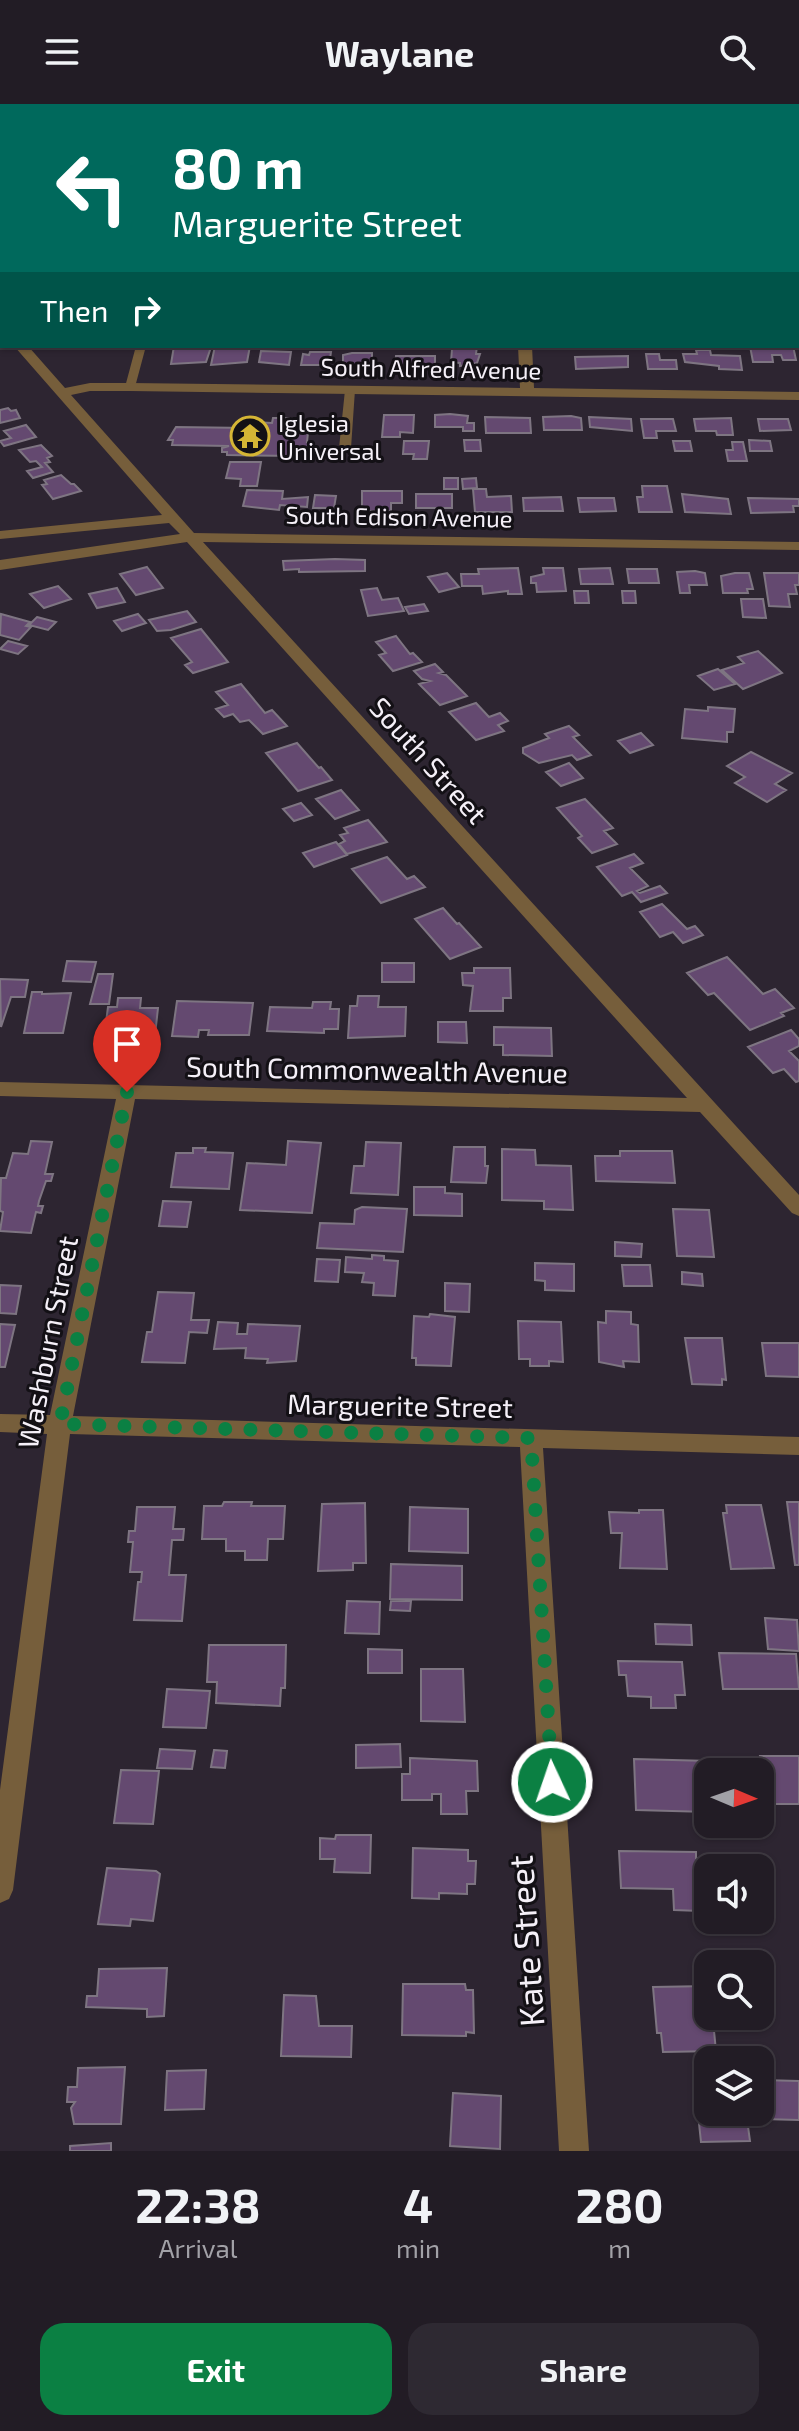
<!DOCTYPE html>
<style>
body{margin:0;font-family:"Exo 2",sans-serif;background:#2e2932;color:#f1f3f6;height:100vh;display:flex;flex-direction:column;font-size:30px;white-space:nowrap}
*{box-sizing:border-box;margin:0}
p{font-size:26px;color:#a2a1a7}
.icon{flex:none;width:44px;height:44px;fill:none;stroke:currentColor;stroke-width:2;stroke-linecap:round;stroke-linejoin:round}
.map{position:relative;height:2047px;overflow:hidden}
.drawer{display:flex;flex-direction:column;background:#221c25;flex:1}
.drawer>*{flex:none}
.guide{position:absolute;left:0px;top:0px;width:800px;height:244px;box-shadow:0 2px 6px #0004,0 0 0 2px #3f3a42;background:#00695c;color:#fff;overflow:hidden}
.needle{width:52px;rotate:92deg}
.fabs{position:absolute;left:694px;top:1654px;display:grid;gap:16px}
.fabs a{display:grid;place-items:center;width:80px;height:80px;border-radius:16px;background:#221c25;box-shadow:0 2px 6px #0004,0 0 0 2px #3f3a42;font-size:40px}
.pin{position:absolute;display:grid;place-items:center;width:68px;height:68px;color:#fff;margin:-82px -34px;border-radius:50% 50% 50% 0;rotate:-45deg;box-shadow:0 0 8px #0007}
.pin .icon{rotate:45deg}
.me{position:absolute;width:88px;margin:-44px;rotate:357deg;stroke-linejoin:round;filter:drop-shadow(0 0 6px #0008)}
.turn{display:flex;align-items:center;gap:28px;height:168px;padding:0 40px;font-size:36px}
.turn .icon{width:104px;height:104px;stroke-width:2.5}
.turn b{display:block;font-size:56px;line-height:68px}
.then{display:flex;align-items:center;height:76px;padding:0 40px;background:#0003;gap:16px;font-size:30px}
.eta{display:flex;justify-content:space-evenly;align-items:center;height:136px;text-align:center}
.eta b{font-size:48px;font-weight:700;line-height:56px}
.button{display:flex;gap:16px;margin-top:auto;padding:16px 40px}
.button a{flex:1;height:92px;border-radius:24px;background:#0b8043;color:#fff;font-size:32px;font-weight:700;line-height:92px;text-align:center}
.button a+a{background:#2e2932;color:#f1f3f6}
header{display:flex;justify-content:space-between;align-items:center;height:104px;padding:0 40px;background:#221c25;font-size:36px;font-weight:700}
.map>svg:first-child{display:block}
.building{fill:#644970;stroke:#7e7582;stroke-width:2}
.lines{fill:none;stroke-linecap:round;stroke-linejoin:round}
.service{fill:#765e3b;fill-rule:evenodd}
.minor{fill:#765e3b;fill-rule:evenodd}
.route{stroke:#0b8043;stroke-width:14;stroke-dasharray:0 25.2}
.labels{text-anchor:middle;dominant-baseline:central;stroke-width:6;stroke-linejoin:round;paint-order:stroke}
.far-street-label{font-size:24px;fill:#f5f0f8;stroke:#131015}
.far-poi-label{font-size:24px;fill:#f5f0f8;stroke:#131015;text-anchor:start}
.street-label{font-size:28px;fill:#f5f0f8;stroke:#131015}
.near-street-label{font-size:34px;fill:#f5f0f8;stroke:#131015}
</style>
<header><svg class="icon" aria-label="menu" viewBox="0 0 24 24"><path d="M4 6h16M4 12h16M4 18h16"/></svg>Waylane<svg class="icon" aria-label="search" viewBox="0 0 24 24"><circle cx="10" cy="10" r="6"/><path d="M15 15l6 6"/></svg></header>
<div class="map">
<svg width="799" height="2047" viewBox="0 0 799 2047">
<rect width="100%" height="100%" fill="#2d2531"/>
<path class="building" d="M174 242H208L210 246 206 258 171 260Z
M215 242H250L247 258 211 261Z
M463 242H477L476 250H480L477 259 460 262V259L451 258 452 245H463Z
M750 242H793L796 256H783L781 251H772L773 258H753Z
M696 246H710L711 251 740 252 742 266 719 265V262L685 258 683 250H697Z
M261 247 291 248 289 261 259 258Z
M310 248H331L329 261H301L303 250 309 251Z
M352 249H372V262H343V251Z
M646 250H659L660 256H676L677 265H648Z
M396 252H435V263L395 262Z
M628 252V263L576 265 575 253Z
M8 304 11 307 16 306 20 314 0 319V306Z
M450 310 468 312 467 319H474V327H463V323H435V311Z
M384 311H414L413 329 400 328V333H382Z
M571 312 581 314 582 326H544L543 313Z
M485 313 530 314 531 329H486Z
M589 313 631 315 632 327 590 323Z
M273 314H297L296 319 309 320 307 338H313L312 343H298L297 352 227 351V348H222V344L229 342 172 341 173 336H168L176 323 249 324 252 318 272 319Z
M731 314 733 331H717L716 327H696L694 315Z
M641 315H673L676 327H656L657 334H644Z
M758 315H788L791 326 760 327Z
M26 321 36 333 4 342 0 337 11 334 4 327Z
M464 336H480L481 347H465Z
M749 336 770 337 772 347H750Z
M404 337H429L427 355H413L414 350H403Z
M673 337H690L692 347H675Z
M732 338H743L747 357H728L726 346H733Z
M41 341 52 352 47 354 50 358 45 359 53 368 33 374 27 367 42 363 36 357 30 358 19 346Z
M230 358H261L257 382H240L241 375 226 374Z
M61 371 71 380H74L81 387 53 395 42 381 47 380 44 376Z
M444 374H458V385H444Z
M476 374 477 384 463 385 462 375Z
M642 382H667L672 408H639L637 393H643Z
M473 385H486L487 393 511 392 512 408H475Z
M247 386 283 387 282 395 308 393 307 403 280 401 279 406 243 402Z
M362 387H402V399H391V407H362Z
M416 390H452V404H416Z
M682 390 728 395 731 410 685 408Z
M315 391 336 392 334 404H313Z
M561 393 563 407H524L523 394Z
M578 394H614L616 407 580 408Z
M748 394 799 395V402H793L794 408 751 409Z
M335 455 365 456V467L299 468V465L284 466 283 457Z
M147 463 163 484 136 491 120 470Z
M518 464 522 490H508V487L483 490 482 482H462L461 470H479L478 465Z
M543 464H563L566 487 537 488 536 479H531V473L544 470Z
M610 464 613 480H581L579 465Z
M627 465H657L659 479H629Z
M695 467 705 469 707 481H689L690 489H680L677 468Z
M447 469 459 483 439 488 428 473Z
M735 469H749L753 485H747L748 489H723L721 472Z
M764 469H799V481H795L797 490H788L790 503 769 502Z
M58 482 71 495 44 504 30 490Z
M117 484 125 498 97 504 89 490Z
M377 484 382 496 398 494 404 507 368 512 361 486Z
M574 487H588L589 499H575Z
M622 487H635L636 499H623Z
M741 495H763L766 514 743 513Z
M424 500 428 507 409 510 405 503Z
M187 507 196 518 171 526 157 527 149 516Z
M1 510 30 518 26 522 31 523 19 536 0 531Z
M138 510 146 519 122 527 114 517Z
M37 513 56 518 48 526 29 521Z
M201 525 228 558 193 569 185 561 192 558 171 534Z
M396 532 410 550 413 549 422 558 393 567 379 551 386 549 376 538Z
M8 537 27 542 18 550 0 545Z
M758 547 782 569 743 585 722 566 744 559 738 553Z
M435 560 443 568 439 569 446 571 467 592 440 601 419 580 430 577 422 575 414 567Z
M718 565 735 580 714 586 698 572Z
M241 580 265 609 272 606 287 622 263 630 249 616 240 618 233 610 224 613 216 605 228 601 216 588Z
M476 599 489 613 500 609 508 617 498 621 504 627 476 636 449 608Z
M708 603 735 605 733 628H727V638L682 634 685 605 708 607Z
M569 622 579 631 573 633 591 651 577 656 572 651 539 659 523 649V644L549 634 545 630Z
M641 629 653 641 630 649 618 637Z
M297 639 319 664 321 663 332 676 298 687 266 649Z
M751 648 792 669 775 680 786 686 767 698 735 679 745 673 727 662Z
M569 659 583 674 561 682 546 668Z
M341 686 359 706 335 715 316 695Z
M585 695 613 724 604 727 617 740 592 749 578 734 582 732 557 704Z
M301 699 312 711 294 717 283 705Z
M368 716 387 738 347 750 339 740 345 737 340 731 348 729 344 724Z
M336 738 347 751 314 763 303 749Z
M634 750 643 759 630 764 648 782 637 787 640 789 660 782 667 789 641 798 632 788 622 792 597 763Z
M387 753 407 775 414 772 425 783 381 799 352 765Z
M662 800 687 825 695 822 703 831 683 839 673 828 660 833 640 808Z
M443 804 457 820 459 819 481 843 450 855 415 815Z
M727 853 763 890 775 885 794 904 781 909 784 912 750 926 714 889 708 891 687 869Z
M67 857 96 858 91 878 63 877Z
M382 859H414V878H382Z
M474 864H510L511 894H503V907H470L473 882 463 881 462 869H474Z
M98 870H113L109 900H90Z
M0 875 28 876 25 893H11L1 923Z
M32 888H42V890L71 889 63 929H24Z
M358 892H379L378 903H406L405 932 348 934 350 902H357Z
M118 894H141L140 904H158L155 931 105 926 108 903H117Z
M177 897 253 899 249 931H208L209 926H199L198 933 172 932Z
M313 898H331L330 905H339L338 925H324V929L267 927 270 903 312 904Z
M438 918H466L467 939 438 938Z
M494 923 551 924 552 952 503 951V941H494Z
M791 926 799 935V942L789 947 799 957V977L796 978 784 965 773 969 748 943Z
M31 1037 52 1038 45 1070H53L51 1077H46L39 1097 38 1102H43L41 1109 36 1108 31 1129 0 1127 3 1108 0 1107 1 1074H6L13 1049 28 1050Z
M288 1037 321 1039 312 1109 240 1106 247 1059 286 1061Z
M366 1038 401 1039 398 1091 351 1089 354 1062H364Z
M454 1043H485V1062H488L486 1079 451 1078Z
M193 1044H206L205 1048 233 1049 229 1085 171 1083 176 1049H193Z
M502 1045 535 1046 536 1061 571 1062 573 1106 544 1105V1097L502 1096Z
M620 1047H672L675 1079 596 1077 595 1052H620Z
M414 1083H445V1089L462 1090V1112L414 1111Z
M163 1097 191 1098 187 1123 159 1122Z
M362 1103 407 1105 403 1148 317 1144 320 1119 354 1120 355 1106Z
M673 1105 709 1106 714 1153 677 1152Z
M615 1138 642 1140 641 1153 615 1152Z
M372 1151 384 1152V1156L398 1157 395 1192 373 1191 374 1179 362 1178 364 1169 345 1168 346 1153 372 1155Z
M317 1155 340 1156 338 1178 315 1177Z
M535 1159 574 1160V1187L545 1186V1177L535 1176Z
M622 1161H650L652 1182H624Z
M682 1168 702 1170 703 1182 682 1180Z
M445 1179 470 1180 469 1208 445 1207Z
M0 1181 21 1182 16 1210 0 1209Z
M158 1188 194 1189 191 1216H209L207 1229 189 1228 185 1259 142 1258 147 1228H152Z
M606 1207 631 1208V1220L638 1221 639 1258 623 1257 624 1263 599 1258 598 1218 606 1219Z
M430 1210 455 1213 451 1262 416 1261V1254H412L414 1212 429 1213Z
M518 1217 561 1218 563 1258 549 1257V1262H530V1255H519Z
M218 1218 238 1219 237 1230H247L248 1220 300 1222 296 1257 267 1259 268 1255 245 1254 246 1244 214 1245Z
M0 1220 15 1221 5 1263H0Z
M685 1234H722L726 1276 722 1275V1281L692 1280Z
M762 1239H799V1273L766 1272Z
M224 1398H252L251 1402H285L283 1435H268L267 1456H245V1447H226V1435H202L204 1402H222Z
M787 1398H799V1461H795Z
M365 1399 366 1459H353V1466L318 1467 322 1400Z
M726 1401H761L774 1464 731 1465 723 1409H727Z
M137 1403H175L173 1425H184L183 1436H172L169 1471H186L182 1517 134 1516 138 1478H141L142 1468H130L133 1438H128L129 1427H135Z
M410 1403 468 1405V1449L409 1447Z
M639 1406H663L667 1465 620 1464 622 1429H611L609 1408 639 1409Z
M391 1460 462 1462V1496L390 1495Z
M347 1497 380 1498 379 1530 345 1529Z
M391 1497H411L410 1507 390 1506Z
M765 1514 797 1516 799 1547 768 1545Z
M655 1520 691 1521 692 1541 656 1540Z
M209 1541H286L285 1584H281L280 1602 216 1599 217 1578H207Z
M368 1545 402 1546V1569H368Z
M719 1549 796 1550 799 1585H723Z
M618 1557 682 1558 685 1591H675L676 1604H651V1593L628 1592 626 1571H619Z
M421 1565H463L465 1618 421 1617Z
M167 1585 210 1587 206 1624 163 1623Z
M400 1640 401 1663 356 1664V1641Z
M160 1645 195 1647 192 1665 157 1664Z
M214 1646 227 1647 225 1664 211 1663Z
M760 1652H799V1700H767Z
M410 1654 477 1657 478 1687H466L467 1710H441V1690H432V1696H402V1670H410Z
M634 1655 710 1657 708 1708 636 1706Z
M121 1666 159 1667 153 1720 114 1719Z
M336 1731H371L370 1769 334 1768 335 1755H320V1734L335 1735Z
M413 1744 468 1746V1757H476L475 1780H467V1790L439 1789V1795L412 1794Z
M619 1747 696 1748V1754H709L708 1800H700V1807L674 1806 673 1785 621 1784Z
M107 1764 156 1767 160 1770 153 1817 131 1815 130 1822 98 1820Z
M167 1864 164 1912 147 1913V1905L86 1903 87 1892H97L99 1865Z
M403 1880H465L466 1886H473L474 1929 466 1928V1932L402 1931Z
M708 1882V1912H727L728 1917H713L716 1947 663 1948 661 1929H657L653 1883Z
M284 1891 316 1892 319 1922H352L351 1953 281 1952Z
M125 1963 121 2020H74L71 2004 75 1998H67L68 1983H77L78 1964Z
M206 1966 204 2005 165 2006 167 1967Z
M760 1976 799 1977V2016L757 2015 756 2008H760Z
M453 1989 501 1992 500 2045 450 2042Z
M696 1991H708V2008H746L750 2037 701 2038Z
M111 2039V2047H70V2042Z"/>
<g class="lines">
<path class="service" d="M0 99H2V105H0Z
M0 177H2V183H0Z
M136 242H146L135 283 130 286 125 283Z
M350 283 355 286 351 344 345 347 339 344 345 286Z"/>
<path class="minor" d="M50 0H60V2H50Z
M509 0H519V2H509Z
M0 48H2V54H0Z
M798 59H799V65H798Z
M798 164H799V172H798Z
M2 165V178L0 179V166Z
M0 216 2 217V226L0 225Z
M14 242H28L65 284 90 279H130L520 284 518 242H532L534 284 799 288V296L130 287H90L71 291 194 429 799 438V446L203 438 799 1091V1112L792 1109 700 1008 135 995 73 1312 799 1333V1351L543 1344 589 2047H559L520 1343 70 1330 13 1786 9 1795 0 1799V1686L47 1330 0 1328V1310L50 1311 116 995 0 992V978L687 994 187 438 0 466V456L180 430 169 419 0 435V427L162 411Z"/>
</g>
<g class="lines">
<path class="route" d="M127 988 60 1320 531 1334 552 1678"/>
</g>
<defs>
<g id="temple-ring" transform="scale(2)"><circle r="9.5" fill="#131015" stroke="#d5b535" stroke-width="1.5"/><path d="M0-6L5-2H3V0L6.5 2.5H4V6H1.5V3h-3V6H-4V2.5H-6.5L-3 0V-2H-5Z" fill="#d5b535"/></g>
</defs>
<g fill-rule="evenodd">
<use href="#temple-ring" x="250" y="332"/>
</g>
<g class="labels">
<g class="far-street-label">
<text transform="translate(431 264) rotate(1)">South Alfred Avenue</text>
<text transform="translate(399 412) rotate(1)">South Edison Avenue</text>
</g>
<g class="far-poi-label">
<text x="278" y="318">Iglesia<tspan x="278" dy="28">Universal</tspan></text>
</g>
<g class="street-label">
<text transform="translate(429 656) rotate(48)">South Street</text>
<text transform="translate(377 965) rotate(1)">South Commonwealth Avenue</text>
<text transform="translate(47 1238) rotate(-79)">Washburn Street</text>
<text transform="translate(400 1301) rotate(1)">Marguerite Street</text>
</g>
<g class="near-street-label">
<text transform="translate(525 1837) rotate(-94)">Kate Street</text>
</g>
</g>
</svg>
<div class="fabs">
<a><svg class="needle" viewBox="-14 -14 28 28"><path d="M0-13l5 13h-10z" fill="#e53935"/><path d="M0 13l5-13h-10z" fill="#a2a1a7"/></svg></a>
<a><svg class="icon" aria-label="sound" viewBox="0 0 24 24"><path d="M4 9h4l5-4v14l-5-4H4zM17 9q2 3 0 6"/></svg></a>
<a><svg class="icon" aria-label="search" viewBox="0 0 24 24"><circle cx="10" cy="10" r="6"/><path d="M15 15l6 6"/></svg></a>
<a><svg class="icon" aria-label="layers" viewBox="0 0 24 24"><path d="M12 4l9 5-9 5-9-5zM3 14l9 5 9-5"/></svg></a>
</div>
<div class="pin" style="left:127px;top:988px;background:#d93025"><svg class="icon" aria-label="arrive" viewBox="0 0 24 24"><path d="M6 21V4h12l-3 4 3 4H6"/></svg></div>
<svg class="me" style="left:552px;top:1678px" viewBox="-20 -20 40 40"><circle r="17" fill="#0b8043" stroke="#fff" stroke-width="3"/><path d="M0-11L8 9 0 5-8 9z" fill="#fff"/></svg>
<div class="guide">
<div class="turn"><svg class="icon" aria-label="left" viewBox="0 0 24 24"><path d="M17 20v-9H6M10 6l-5 5 5 5"/></svg><div><b>80 m</b>Marguerite Street</div></div>
<div class="then">Then<svg class="icon" aria-label="right" viewBox="0 0 24 24"><path d="M7 20v-9h11M14 6l5 5-5 5"/></svg></div>
</div>
</div>
<section class="drawer">
<div class="eta">
<div><b>22:38</b><p>Arrival</p></div>
<div><b>4</b><p>min</p></div>
<div><b>280</b><p>m</p></div>
</div>
<div class="button"><a>Exit</a><a>Share</a></div>
</section>
